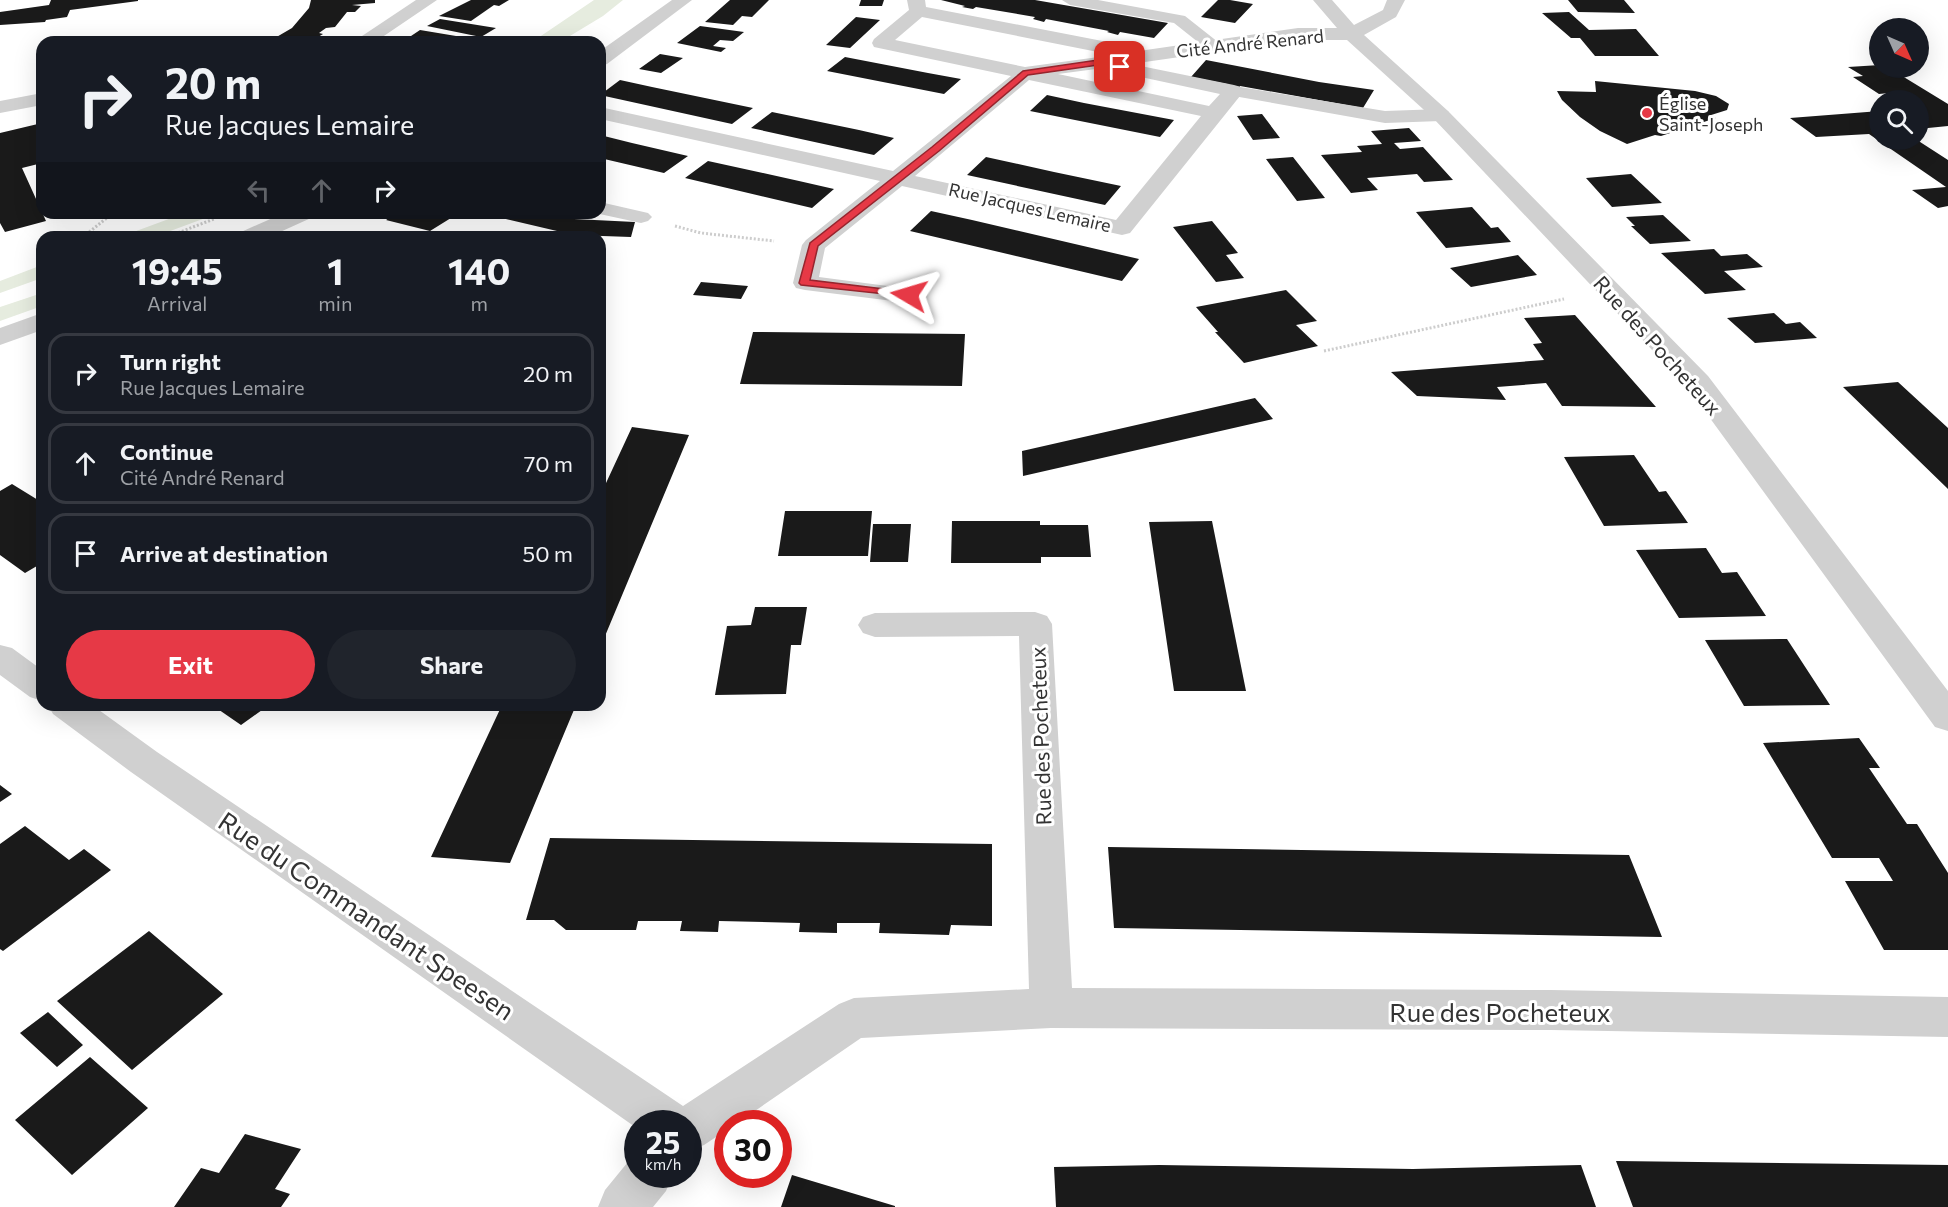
<!DOCTYPE html>
<meta charset="utf-8">
<style>
body{margin:0;font-family:Commissioner,sans-serif;background:#20242c;color:#f1f3f6;height:100vh;display:flex;flex-direction:column;font-size:22px;white-space:nowrap}
*{box-sizing:border-box;margin:0}
p{font-size:20px;color:#9ea1a6}
.icon{flex:none;width:33px;height:33px;fill:none;stroke:currentColor;stroke-width:2;stroke-linecap:round;stroke-linejoin:round}
.map{position:relative;flex:1;overflow:hidden}
.sheet{position:absolute;left:36px;top:231px;width:570px;height:480px;display:flex;flex-direction:column;background:#171b24;border-radius:18px;box-shadow:0 6px 24px #0002}
.sheet>*{flex:none}
.top-card{position:absolute;left:36px;top:36px;width:570px;height:183px;border-radius:18px;box-shadow:0 6px 24px #0002;background:#171b24;color:#f1f3f6;overflow:hidden}
.needle{width:39px;rotate:135deg}
.buttons{position:absolute;left:1869px;top:18px;display:grid;gap:12px}
.buttons a{display:grid;place-items:center;width:60px;height:60px;border-radius:50%;background:#171b24;box-shadow:0 6px 24px #0002;font-size:30px}
.speed{position:absolute;left:624px;top:1110px;display:flex;gap:12px;font-size:30px;font-weight:700;text-align:center}
.speed>*{display:grid;place-content:center;width:78px;height:78px;border-radius:50%;background:#171b24;box-shadow:0 6px 24px #0002;line-height:1}
.speed small{font-size:15px;font-weight:400}
.speed .limit{border:9px solid #d22;background:#fff;color:#111}
.pin{position:absolute;display:grid;place-items:center;width:51px;height:51px;color:#fff;margin:-26px;border-radius:12px;box-shadow:0 3px 9px #0006}
.me{position:absolute;width:66px;margin:-33px;rotate:277deg;stroke-linejoin:round;filter:drop-shadow(0 0 4px #0008)}
.turn{display:flex;align-items:center;gap:21px;height:126px;padding:0 30px;font-size:27px}
.turn .icon{width:78px;height:78px;stroke-width:2.5}
.turn b{display:block;font-size:42px;line-height:51px}
.lanes{display:flex;align-items:center;height:57px;padding:0 30px;background:#0003;justify-content:center;gap:30px;direction:ltr}
.lanes .off{opacity:.35}
.eta{display:flex;justify-content:space-evenly;align-items:center;height:102px;text-align:center}
.eta b{font-size:36px;font-weight:700;line-height:42px}
.primary-button{display:flex;gap:12px;margin-top:auto;padding:12px 30px}
.primary-button a{flex:1;height:69px;border-radius:36px;background:#e63946;color:#fff;font-size:24px;font-weight:700;line-height:69px;text-align:center}
.primary-button a+a{background:#20242c;color:#f1f3f6}
ul{padding:0;list-style:none}
li{display:flex;align-items:center;gap:18px;height:81px;margin:0 12px 9px;padding:0 18px;border:3px solid #363941;border-radius:18px}
li div{flex:1}
li b{display:block;font-size:22px}
li em{font-style:normal}
.map>svg:first-child{display:block}
.green{fill:#e6ecdf}
.building{fill:#1a1a1a}
.lines{fill:none;stroke-linecap:round;stroke-linejoin:round}
.path{stroke:#cdcdcd;stroke-width:3;stroke-dasharray:2 2;stroke-linecap:butt}
.lane{fill:#d0d0d0;fill-rule:evenodd}
.street{fill:#d0d0d0;fill-rule:evenodd}
.route{fill:#e63946;stroke:#96252e;stroke-width:1.5}
.poi-dot{fill:#e63946;stroke:#fff;stroke-width:2}
.labels{text-anchor:middle;dominant-baseline:central;stroke-width:6;stroke-linejoin:round;paint-order:stroke}
.far-street-label{font-size:18px;fill:#333;stroke:#fff}
.far-poi-label{font-size:18px;fill:#333;stroke:#fff;text-anchor:start}
.street-label{font-size:21px;fill:#333;stroke:#fff}
.near-street-label{font-size:26px;fill:#333;stroke:#fff}
</style>
<div class="map">
<svg width="1948" height="1207" viewBox="0 0 1948 1207">
<rect width="100%" height="100%" fill="#fff"/>
<path class="green" d="M594 0H623L603 16 560 42H532Z
M185 213H219L154 237H120Z
M42 265V278L0 293V281Z
M42 293V306L0 321V307Z"/>
<path class="building" d="M51 0H138V1L70 10 67 17 46 20 45 22 0 25V12L49 5Z
M311 0H375V3L352 5 361 6 355 12H347L335 27 326 28 319 33 323 34 310 42H268L292 28 309 8Z
M471 0H509L499 6 494 5 471 21 439 16Z
M730 0H769L752 17 742 16 733 25 705 22Z
M861 0H884L882 6H859Z
M941 0H1035L1168 23 1154 38 1120 32 1118 35 1107 32 1109 31 1046 19 1044 22 1033 19 1035 17 976 7 973 9 962 7 965 6Z
M1218 0H1230L1253 4 1235 23 1201 17Z
M1568 0H1624L1635 13 1578 12Z
M1569 12 1589 30 1636 29 1659 56H1595L1580 38H1571L1542 13Z
M856 17 880 20 850 48 826 45Z
M440 19 496 28 481 37 427 26Z
M700 26 744 32 733 41 720 40 713 46 726 48 721 52 677 43Z
M420 30 462 37 453 42H402Z
M660 54 683 58 661 73 639 69Z
M845 57 928 73 961 79 944 94 827 71Z
M1206 60 1319 82 1374 90 1363 108 1240 86 1239 89 1225 86 1227 84 1191 77Z
M1880 65V68H1889L1948 104V126L1918 129V100H1901L1889 93 1879 94 1853 77 1863 76 1848 67Z
M620 80 652 87 753 108 732 124 600 95Z
M1595 81 1695 91 1716 96 1729 104 1727 110 1708 116 1716 118 1661 136 1655 135 1627 144 1600 131 1580 117 1562 100 1557 91 1596 92Z
M1047 95 1084 103 1174 120 1160 137 1030 111Z
M1880 111V140H1917L1948 160V206L1938 208 1912 190 1946 187 1869 134 1816 137 1790 118Z
M772 112 859 130 894 138 874 155 751 128Z
M1262 114 1280 138 1253 140 1237 116Z
M42 123V163L22 168 46 221 5 232 0 223V133Z
M1409 128 1421 141 1394 143 1400 149 1423 147 1453 180 1424 182 1417 174 1367 178 1378 190 1351 193 1321 155 1362 152 1357 146 1382 144 1371 131Z
M600 135 632 143 688 156 664 173 600 158Z
M986 157 1054 172 1121 186 1105 205 967 175Z
M1293 157 1325 198 1297 201 1266 159Z
M708 161 799 181 834 189 812 208 685 178Z
M1631 174 1662 203 1612 207 1586 178Z
M1472 207 1491 228 1498 227 1511 242 1446 248 1416 212Z
M931 211 972 220 1139 259 1122 281 910 231Z
M396 213H459L430 231 386 220Z
M559 213 574 214V219L635 222 631 237 574 235 485 214Z
M1663 215 1691 241 1650 244 1631 226H1635L1626 217Z
M1212 221 1238 253 1226 255 1244 278 1216 282 1173 227Z
M1714 249 1721 256 1747 254 1763 267 1724 271 1746 290 1705 294 1661 253Z
M1518 255 1537 275 1471 287 1450 268Z
M701 282 748 286 741 299 693 295Z
M1286 290 1317 321 1296 325 1318 346 1244 363 1215 332H1218L1196 307Z
M1774 313 1786 324 1800 322 1817 338 1755 343 1727 318Z
M1575 315 1656 407 1562 406 1546 383 1497 387 1506 400 1417 396 1391 372 1544 360 1533 344 1542 343 1524 318Z
M753 332 965 334 962 386 740 384Z
M1898 382 1948 428V489L1843 387Z
M1255 398 1273 419 1023 476 1022 451Z
M632 427 689 435 600 648V496Z
M1634 455 1659 492 1666 491 1688 523 1604 526 1564 457Z
M12 484 38 500H42V563L25 573 0 555V491Z
M785 511H872L868 556H778Z
M952 521H1040V525H1088L1091 557H1041V563H951Z
M1212 521 1246 691H1174L1149 522Z
M873 524H911L908 562H870Z
M1706 548 1722 573 1737 572 1766 616 1679 618 1636 550Z
M755 607H807L801 645H791L786 694 715 695 727 626 751 625Z
M1787 639 1830 705 1744 706 1705 640Z
M212 705H269L241 725Z
M502 705H576L510 863 431 857Z
M1859 738 1880 768H1869L1907 824H1917L1948 873V950H1884L1845 881H1893L1879 858H1832L1763 743Z
M0 785 12 794 0 802Z
M25 826 69 860 84 849 111 870 3 951 0 949V844Z
M550 838 992 844V926L951 925 949 935 879 933 880 923H837V933L799 932 800 923 719 921 718 932 680 931 682 921H638L636 930H566L554 920H526Z
M1108 847 1629 855 1662 937 1114 928Z
M149 931 223 994 132 1070 57 1001Z
M48 1012 83 1045 57 1067 20 1033Z
M90 1057 148 1108 72 1175 15 1120Z
M245 1134 301 1149 275 1189 290 1194 281 1207H174L201 1168 219 1173Z
M1616 1161 1948 1165V1207H1633Z
M1159 1165 1413 1169 1581 1165 1596 1207H1056L1054 1167Z
M792 1175 895 1206V1207H781Z"/>
<g class="lines">
<path class="path" d="M675 226 701 233 774 241
M83 237 113 213
M167 237 214 219
M1324 351 1564 299"/>
<path class="lane" d="M1062 0H1098L1185 16 1223 46 1220 50H1208L1174 23 1070 5Z
M1234 86 1385 111 1441 109 1448 111 1450 115 1448 119 1441 121 1385 123 1228 95 1225 91 1228 87Z
M600 202 648 213 652 217 648 221 641 223 595 213H600Z"/>
<path class="street" d="M416 0H437L375 42H353Z
M672 0H692L607 64 600 66V51Z
M907 0H925L926 7 1123 45 1130 47 1132 52 1298 28H1337L1313 0H1332L1354 25 1383 10 1387 0H1405L1396 17 1364 35 1448 111 1708 376 1948 691V731L1935 727 1688 388 1434 119 1347 40H1298L1131 64 1234 85 1241 87 1244 91 1130 233 1122 235 902 186 825 248 819 277 918 290 922 295 918 300 909 303 805 290 796 288 793 283 802 245 806 240 880 181 600 119V107L893 171 1011 76 874 47 872 43 874 39 909 10ZM922 17 1113 55 1025 67 895 40ZM1111 67 1113 71 1220 94 1209 106 1058 74ZM1029 80 1201 116 1116 220 915 176Z
M42 93V105L0 113V101Z
M284 213H315L311 218 269 237H237L241 232Z
M42 313V330L0 345V328Z
M1035 612 1047 616 1052 624 1072 988 1551 990 1948 997V1037L1551 1030 1051 1028 861 1038 736 1124H728V1129L704 1145 688 1151V1124H638V1129L131 772 53 714 48 705H92L157 752 683 1106 839 1004 854 998 1029 989 1019 636 875 637 863 633 858 625 863 617 875 613Z
M0 645 12 648 42 670V701L30 697 0 675Z
M638 1155V1174H673L666 1191 653 1207H598L605 1190 632 1157Z"/>
</g>
<path class="route" d="M1098 60 1124 67 1120 70 1098 65 1028 75 939 151 818 246 810 280 909 292 913 293V297L801 285 799 283 810 243 932 147 1023 71Z"/>
<circle class="poi-dot" cx="1647" cy="113" r="6"/>
<g class="labels">
<g class="far-street-label">
<text transform="translate(1250 43) rotate(-6)">Cité André Renard</text>
<text transform="translate(1030 207) rotate(13)">Rue Jacques Lemaire</text>
</g>
<g class="far-poi-label">
<text x="1659" y="103">Église<tspan x="1659" dy="21">Saint-Joseph</tspan></text>
</g>
<g class="street-label">
<text transform="translate(1658 345) rotate(48)">Rue des Pocheteux</text>
<text transform="translate(1040 736) rotate(-92)">Rue des Pocheteux</text>
</g>
<g class="near-street-label">
<text transform="translate(367 915) rotate(34)">Rue du Commandant Speesen</text>
<text x="1500" y="1011">Rue des Pocheteux</text>
</g>
</g>
</svg>
<div class="buttons">
<a><svg class="needle" viewBox="-14 -14 28 28"><path d="M0-13l5 13h-10z" fill="#e53935"/><path d="M0 13l5-13h-10z" fill="#9ea1a6"/></svg></a>
<a><svg class="icon" aria-label="search" viewBox="0 0 24 24"><circle cx="10" cy="10" r="6"/><path d="M15 15l6 6"/></svg></a>
</div>
<div class="speed"><div>25<small>km/h</small></div><div class="limit">30</div></div>
<div class="pin" style="left:1120px;top:67px;background:#d93025"><svg class="icon" aria-label="arrive" viewBox="0 0 24 24"><path d="M6 21V4h12l-3 4 3 4H6"/></svg></div>
<svg class="me" style="left:909px;top:295px" viewBox="-20 -20 40 40"><path d="M0-17L14 15 0 8-14 15z" fill="#e63946" stroke="#fff" stroke-width="4"/></svg>
<div class="top-card">
<div class="turn"><svg class="icon" aria-label="right" viewBox="0 0 24 24"><path d="M7 20v-9h11M14 6l5 5-5 5"/></svg><div><b>20 m</b>Rue Jacques Lemaire</div></div>
<div class="lanes"><svg class="icon off" aria-label="left" viewBox="0 0 24 24"><path d="M17 20v-9H6M10 6l-5 5 5 5"/></svg><svg class="icon off" aria-label="ahead" viewBox="0 0 24 24"><path d="M12 20V5M6 11l6-6 6 6"/></svg><svg class="icon" aria-label="right" viewBox="0 0 24 24"><path d="M7 20v-9h11M14 6l5 5-5 5"/></svg></div>
</div>
<section class="sheet">
<div class="eta">
<div><b>19:45</b><p>Arrival</p></div>
<div><b>1</b><p>min</p></div>
<div><b>140</b><p>m</p></div>
</div>
<ul>
<li><svg class="icon" aria-label="right" viewBox="0 0 24 24"><path d="M7 20v-9h11M14 6l5 5-5 5"/></svg><div><b>Turn right</b><p>Rue Jacques Lemaire</p></div><em>20 m</em></li>
<li><svg class="icon" aria-label="ahead" viewBox="0 0 24 24"><path d="M12 20V5M6 11l6-6 6 6"/></svg><div><b>Continue</b><p>Cité André Renard</p></div><em>70 m</em></li>
<li><svg class="icon" aria-label="arrive" viewBox="0 0 24 24"><path d="M6 21V4h12l-3 4 3 4H6"/></svg><div><b>Arrive at destination</b></div><em>50 m</em></li>
</ul>
<div class="primary-button"><a>Exit</a><a>Share</a></div>
</section>
</div>
